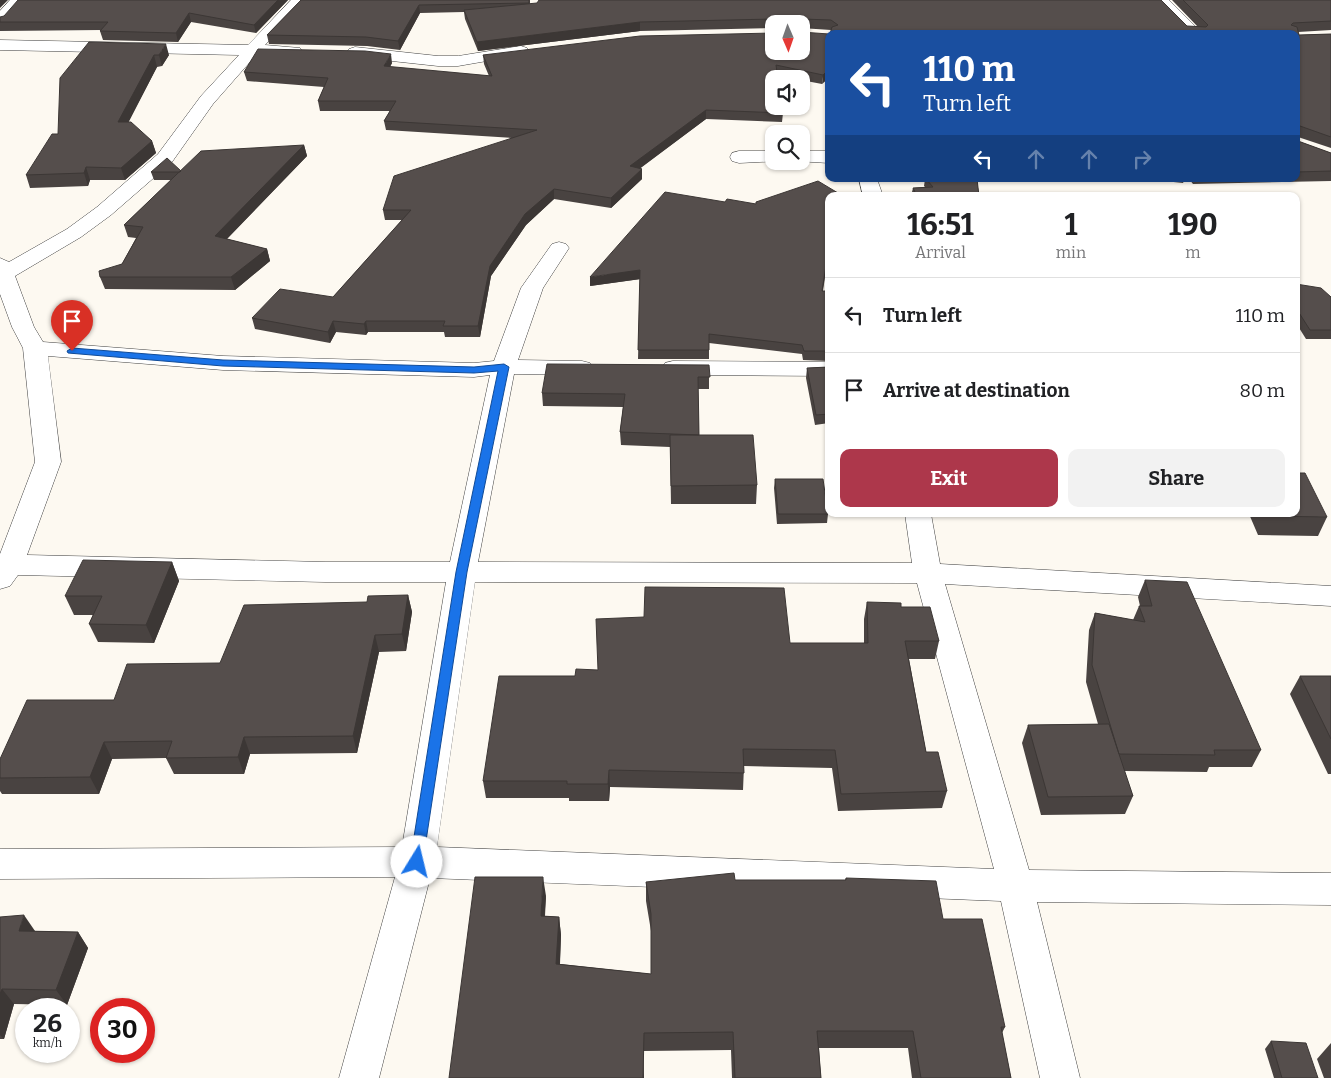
<!DOCTYPE html>
<style>
body{margin:0;font-family:Bitter,serif;background:#f2f2f2;color:#202124;height:100vh;display:flex;flex-direction:column;font-size:19px;white-space:nowrap}
*{box-sizing:border-box;margin:0}
p{font-size:16px;color:#757577}
.icon{flex:none;width:28px;height:28px;fill:none;stroke:currentColor;stroke-width:2;stroke-linecap:round;stroke-linejoin:round}
.map{position:relative;flex:1;overflow:hidden}
.side{position:absolute;left:825px;top:192px;width:475px;height:325px;display:flex;flex-direction:column;background:#fff;border-radius:10px;box-shadow:0 1px 4px #0004}
.side>*{flex:none}
.top-card{position:absolute;left:825px;top:30px;width:475px;height:152px;border-radius:10px;box-shadow:0 1px 4px #0004;background:#1a4fa0;color:#fff;overflow:hidden}
.needle{width:32px;rotate:178deg}
.controls{position:absolute;left:765px;top:15px;display:grid;gap:10px}
.controls a{display:grid;place-items:center;width:45px;height:45px;border-radius:10px;background:#fff;box-shadow:0 1px 4px #0004;font-size:25px}
.speed{position:absolute;left:15px;top:998px;display:flex;gap:10px;font-size:25px;font-weight:700;text-align:center}
.speed>*{display:grid;place-content:center;width:65px;height:65px;border-radius:50%;background:#fff;box-shadow:0 1px 4px #0004;line-height:1}
.speed small{font-size:12px;font-weight:400}
.speed .limit{border:8px solid #d22;background:#fff;color:#111}
.pin{position:absolute;display:grid;place-items:center;width:42px;height:42px;color:#fff;margin:-51px -21px;border-radius:50% 50% 50% 0;rotate:-45deg;box-shadow:0 0 5px #0007}
.pin .icon{rotate:45deg}
.me{position:absolute;width:55px;margin:-28px;rotate:9deg;stroke-linejoin:round;filter:drop-shadow(0 0 4px #0008)}
.turn{display:flex;align-items:center;gap:18px;height:105px;padding:0 15px;font-size:22px}
.turn .icon{width:65px;height:65px;stroke-width:2.5}
.turn b{display:block;font-size:35px;line-height:42px}
.lanes{display:flex;align-items:center;height:48px;padding:0 15px;background:#0003;justify-content:center;gap:25px;direction:ltr}
.lanes .off{opacity:.35}
.eta{display:flex;justify-content:space-evenly;align-items:center;height:85px;text-align:center}
.eta b{font-size:30px;font-weight:700;line-height:35px}
.button{display:flex;gap:10px;margin-top:auto;padding:10px 15px}
.button a{flex:1;height:58px;border-radius:10px;background:#ad374b;color:#fff;font-size:20px;font-weight:700;line-height:58px;text-align:center}
.button a+a{background:#f2f2f2;color:#202124}
ul{padding:0;list-style:none}
li{display:flex;align-items:center;gap:15px;height:75px;padding:0 15px;border-top:1px solid #e0e0e0}
li div{flex:1}
li b{display:block;font-size:19px}
li em{font-style:normal}
.map>svg:first-child{display:block}
.lines{fill:none;stroke-linecap:round;stroke-linejoin:round}
.street-casing{stroke:#414141;stroke-width:1}
.street{fill:#fff;fill-rule:evenodd}
.wall{fill:#494341}
.shaded-wall{fill:#3c3735}
.building{fill:#554e4c;stroke:#3c3735}
.route{fill:#1a73e8;stroke:#114b97}
</style>
<div class="map">
<svg width="1331" height="1078" viewBox="0 0 1331 1078">
<rect width="100%" height="100%" fill="#fdf9f1"/>
<g class="lines">
<g class="street-casing">
<path id="street" d="M10 0H26L6 23 0 25V11Z
M291 0H308L265 45 300 48 302 51 300 54 256 55 213 104 172 162 111 215 81 237 15 276 34 327 43 342 223 356 474 363 494 361 521 288 552 244 559 242 566 244 569 248 543 288 518 360 582 361 590 363 594 368 590 373 582 375 514 374 478 562 912 563 905 514H931L940 564 1331 586V606L945 584 1029 870 1331 873V905L1037 902 1080 1078H1040L1001 901 430 878 379 1078H339L395 877 0 879V849L402 847 446 582H325L18 575 10 586 0 589V554L35 462 23 348 12 327 0 294V258L9 262 67 229 97 207 158 154 201 96 239 55 0 50V40L248 45ZM48 356 223 370 474 377 490 375 450 562H325L27 555 61 462ZM475 582 917 583 994 869 437 847Z
M1152 0H1169L1203 34H1186Z
M521 46 527 48 529 51 527 54 458 66H438L355 57 349 55 347 52 349 49 355 47 438 56H458Z
M739 151H774V161H780L739 163 732 161 730 157 732 153Z
M801 151H829V163L795 161H801Z
M859 179H877L883 196H863Z
M673 361 829 362V376L673 375 665 373 661 368 665 363Z"/>
</g>
<use href="#street" class="street"/>
</g>
<path class="wall" d="M288 0 256 33 191 22 178 42 103 40 100 31 101 30 0 31V17Z
M301 0H530V4L1198 27 1172 0H1331V30L1298 32 1299 35 1331 34V148L1298 137V141L1331 153V181L1193 184 1189 179H1296V34L831 30 801 28V24H774V28L640 31 478 51 465 19 464 12 420 13 400 50 367 46 269 44 267 35Z
M829 34 822 84 801 80V79H796L777 75 783 113 782 122 706 119 640 168 642 169V179L611 208 554 199 526 225 491 276 480 337H445L444 332H368L366 335 336 332 330 343 255 329 252 318 333 297 402 220H385L383 210 512 138 386 130 384 121 390 111H320L318 101 324 87 247 81 244 72 392 63 390 67 489 76 484 64 483 55Z
M89 42 169 55 162 66 157 67 128 122 152 141 156 153 125 180H90L88 186 30 188 26 175 58 134Z
M304 145 307 156 227 239 267 249 270 261 235 290 105 289 100 277 122 264 136 238 128 237 124 225 171 180H154L151 172 181 171Z
M925 179H977L979 196H911L913 188 925 187 924 186Z
M1145 179H1185L1183 183Z
M829 196V250L823 291H829V361L803 360 802 354 709 343V359H638L640 279 590 286 725 202 756 204Z
M1296 284 1331 297V339H1306L1296 323Z
M709 365V389H698L699 435 757 485 756 504H671L670 447 621 445 620 432 623 407 543 406 542 393Z
M829 367V423L815 425 806 378 807 368Z
M775 479 828 514 827 523 777 524 774 488Z
M1249 514H1296L1327 517 1318 536 1258 535Z
M172 562 179 581 154 643 98 642 89 624 93 615H74L65 596Z
M1145 580 1261 750 1252 767H1209L1207 772 1124 771 1133 796 1125 814 1041 815 1022 743 1028 725 1098 724 1086 682 1089 630 1095 613 1133 620 1139 606H1140L1138 597Z
M408 595 412 612 406 651 379 652 357 753 250 754 244 774H174L166 758 112 759 99 794H2L0 791V759L114 700 220 663 367 602Z
M867 602 901 607 939 641 935 659H909L926 752 947 791 942 808 838 811 832 768 744 766 743 790 610 787 609 801H569V798H486L483 781 575 676 598 670 790 643H864V619Z
M1300 676H1331V774H1328L1290 694Z
M846 878 943 919 1005 1027 1002 1033 1011 1078H912L908 1048H819L821 1078H732L731 1050 644 1051 449 1078 546 896 545 916 559 917 561 935 560 964 651 974V931L646 901V882L735 880H845Z
M0 917 35 931 78 932 88 948 67 1005 14 1004 4 1039H0Z
M1271 1041 1318 1078H1274L1265 1049Z
M1331 1043V1078H1324L1317 1059Z"/>
<path class="shaded-wall" d="M0 0H8L0 8Z
M278 0H288L256 33 254 25Z
M419 5 420 13 400 50 398 41Z
M189 13 191 22 178 42 176 33Z
M640 22V31L478 51 477 42Z
M166 44 169 55 162 66 159 55Z
M391 54 392 63 385 75 384 66Z
M154 55 157 67 122 135 118 122Z
M829 69V78L822 84 823 75Z
M706 110V119L630 176V166Z
M152 141 156 153 125 180 121 168Z
M304 145 307 156 218 248 215 236Z
M86 167 90 180 88 186 84 173Z
M642 169V179L611 208V198Z
M554 189V199L526 225 491 276 480 337 478 326 490 266 525 214Z
M267 249 270 261 235 290 231 277Z
M640 270 641 279 590 286V277Z
M333 321 336 332 330 343 328 332Z
M366 321 368 332 366 335 364 324Z
M172 562 179 581 154 643 146 625Z
M408 595 412 612 406 651 402 634Z
M375 635 379 652 357 753 353 736Z
M244 737 250 754 244 774 238 757Z
M104 742 112 759 99 794 90 777Z
M609 770 610 787 609 801 608 784Z
M543 877 546 896 543 935 541 916Z
M24 915 35 931 31 947 19 931Z
M559 917 561 935 559 982 556 964Z
M78 932 88 948 67 1005 56 990Z
M2 989 14 1004 4 1039 0 1035V994Z
M644 1033V1078H643Z"/>
<path class="building" d="M18 0H278L254 25 189 13 176 33 100 31 108 22H0V17L4 16Z
M301 0H529V3L419 5 398 41 366 37 267 35Z
M539 0H1161L1187 26 1206 27 1208 25 1183 0H1331V21L1293 23 1291 25 1297 27 1299 35 1331 34V137L1300 126 1298 128V141L1331 153V171L1296 172V34H830L832 27 838 25 831 20 802 19 800 21V24H776V21L774 19 640 22 477 42 464 10 537 3Z
M801 32 829 34V69L823 75 776 65 778 79H774V106H782L783 113 706 110 630 166 642 169 611 198 554 189 525 214 490 266 478 326H443L445 321H366L364 324 333 321 328 332 252 318 280 289 333 297 411 210H383L394 176 537 130 384 121 396 101H318L328 78 244 72 258 49 365 51 391 54 384 66 492 76 483 55 640 36 774 33V51H801Z
M89 42 166 44 159 55H154L118 122H131L152 141 121 168 86 167 84 173 26 175 52 134H58L60 78Z
M304 145 215 236 267 249 231 277H100L99 271 122 264 143 227 124 225 201 151Z
M167 158 181 171 180 172H151Z
M926 179H977L979 196H917L913 188 933 187Z
M818 181 843 196H829V247L822 291H829V351H804L802 345 709 334V350H638L640 270 590 277 665 192 725 202 727 199 756 204V202Z
M1296 284 1321 288 1331 297V330H1310L1296 308Z
M547 364 709 365 710 377H698L699 435 620 432 625 394 542 393Z
M829 367V414L816 415 807 368Z
M670 435H753L757 485 671 486Z
M1296 473H1305L1327 517 1267 516 1266 514H1296Z
M775 479H823L828 514H778Z
M83 560 172 562 146 625 89 624 102 596H65Z
M1145 580 1187 582 1261 750H1214L1215 755 1119 754 1092 665 1095 613 1145 622 1139 606H1152Z
M645 587 784 588 790 643H868L867 602 901 603V607H930L939 641H905L926 752H938L947 791 841 794 835 750 743 749 744 773 609 770 608 784H567V781H483L499 676H575L576 669 598 670 596 619 644 617Z
M408 595 402 634 375 635 353 736 244 737 238 757 166 758 172 741 104 742 90 777 0 778V759L27 700H114L127 664 220 663 244 605 367 602 368 596Z
M1300 676H1331V739Z
M1109 724 1133 796 1048 797 1028 725Z
M734 873 735 880H846V878L936 881 943 919H982L1005 1027H1001L1011 1078H921L913 1031H817L821 1078H735L733 1032 644 1033 643 1078H449L475 877H543L541 916 559 917 556 964 651 974V914L646 882Z
M24 915 19 931 78 932 56 990 2 989 0 994V917Z
M1271 1041 1306 1043 1318 1078H1282Z"/>
<path class="route" d="M72 348 223 360 474 367 504 364 509 367 467 572 422 867 417 868 412 867 410 862 456 572 498 371 474 373 223 366 68 353 67 351Z"/>
</svg>
<div class="controls">
<a><svg class="needle" viewBox="-14 -14 28 28"><path d="M0-13l5 13h-10z" fill="#e53935"/><path d="M0 13l5-13h-10z" fill="#757577"/></svg></a>
<a><svg class="icon" aria-label="sound" viewBox="0 0 24 24"><path d="M4 9h4l5-4v14l-5-4H4zM17 9q2 3 0 6"/></svg></a>
<a><svg class="icon" aria-label="search" viewBox="0 0 24 24"><circle cx="10" cy="10" r="6"/><path d="M15 15l6 6"/></svg></a>
</div>
<div class="speed"><div>26<small>km/h</small></div><div class="limit">30</div></div>
<div class="pin" style="left:72px;top:351px;background:#d93025"><svg class="icon" aria-label="arrive" viewBox="0 0 24 24"><path d="M6 21V4h12l-3 4 3 4H6"/></svg></div>
<svg class="me" style="left:417px;top:862px" viewBox="-20 -20 40 40"><circle r="19" fill="#fff"/><path d="M0-13L10 11 0 6-10 11z" fill="#1a73e8"/></svg>
<div class="top-card">
<div class="turn"><svg class="icon" aria-label="left" viewBox="0 0 24 24"><path d="M17 20v-9H6M10 6l-5 5 5 5"/></svg><div><b>110 m</b>Turn left</div></div>
<div class="lanes"><svg class="icon" aria-label="left" viewBox="0 0 24 24"><path d="M17 20v-9H6M10 6l-5 5 5 5"/></svg><svg class="icon off" aria-label="ahead" viewBox="0 0 24 24"><path d="M12 20V5M6 11l6-6 6 6"/></svg><svg class="icon off" aria-label="ahead" viewBox="0 0 24 24"><path d="M12 20V5M6 11l6-6 6 6"/></svg><svg class="icon off" aria-label="right" viewBox="0 0 24 24"><path d="M7 20v-9h11M14 6l5 5-5 5"/></svg></div>
</div>
<section class="side">
<div class="eta">
<div><b>16:51</b><p>Arrival</p></div>
<div><b>1</b><p>min</p></div>
<div><b>190</b><p>m</p></div>
</div>
<ul>
<li><svg class="icon" aria-label="left" viewBox="0 0 24 24"><path d="M17 20v-9H6M10 6l-5 5 5 5"/></svg><div><b>Turn left</b></div><em>110 m</em></li>
<li><svg class="icon" aria-label="arrive" viewBox="0 0 24 24"><path d="M6 21V4h12l-3 4 3 4H6"/></svg><div><b>Arrive at destination</b></div><em>80 m</em></li>
</ul>
<div class="button"><a>Exit</a><a>Share</a></div>
</section>
</div>
